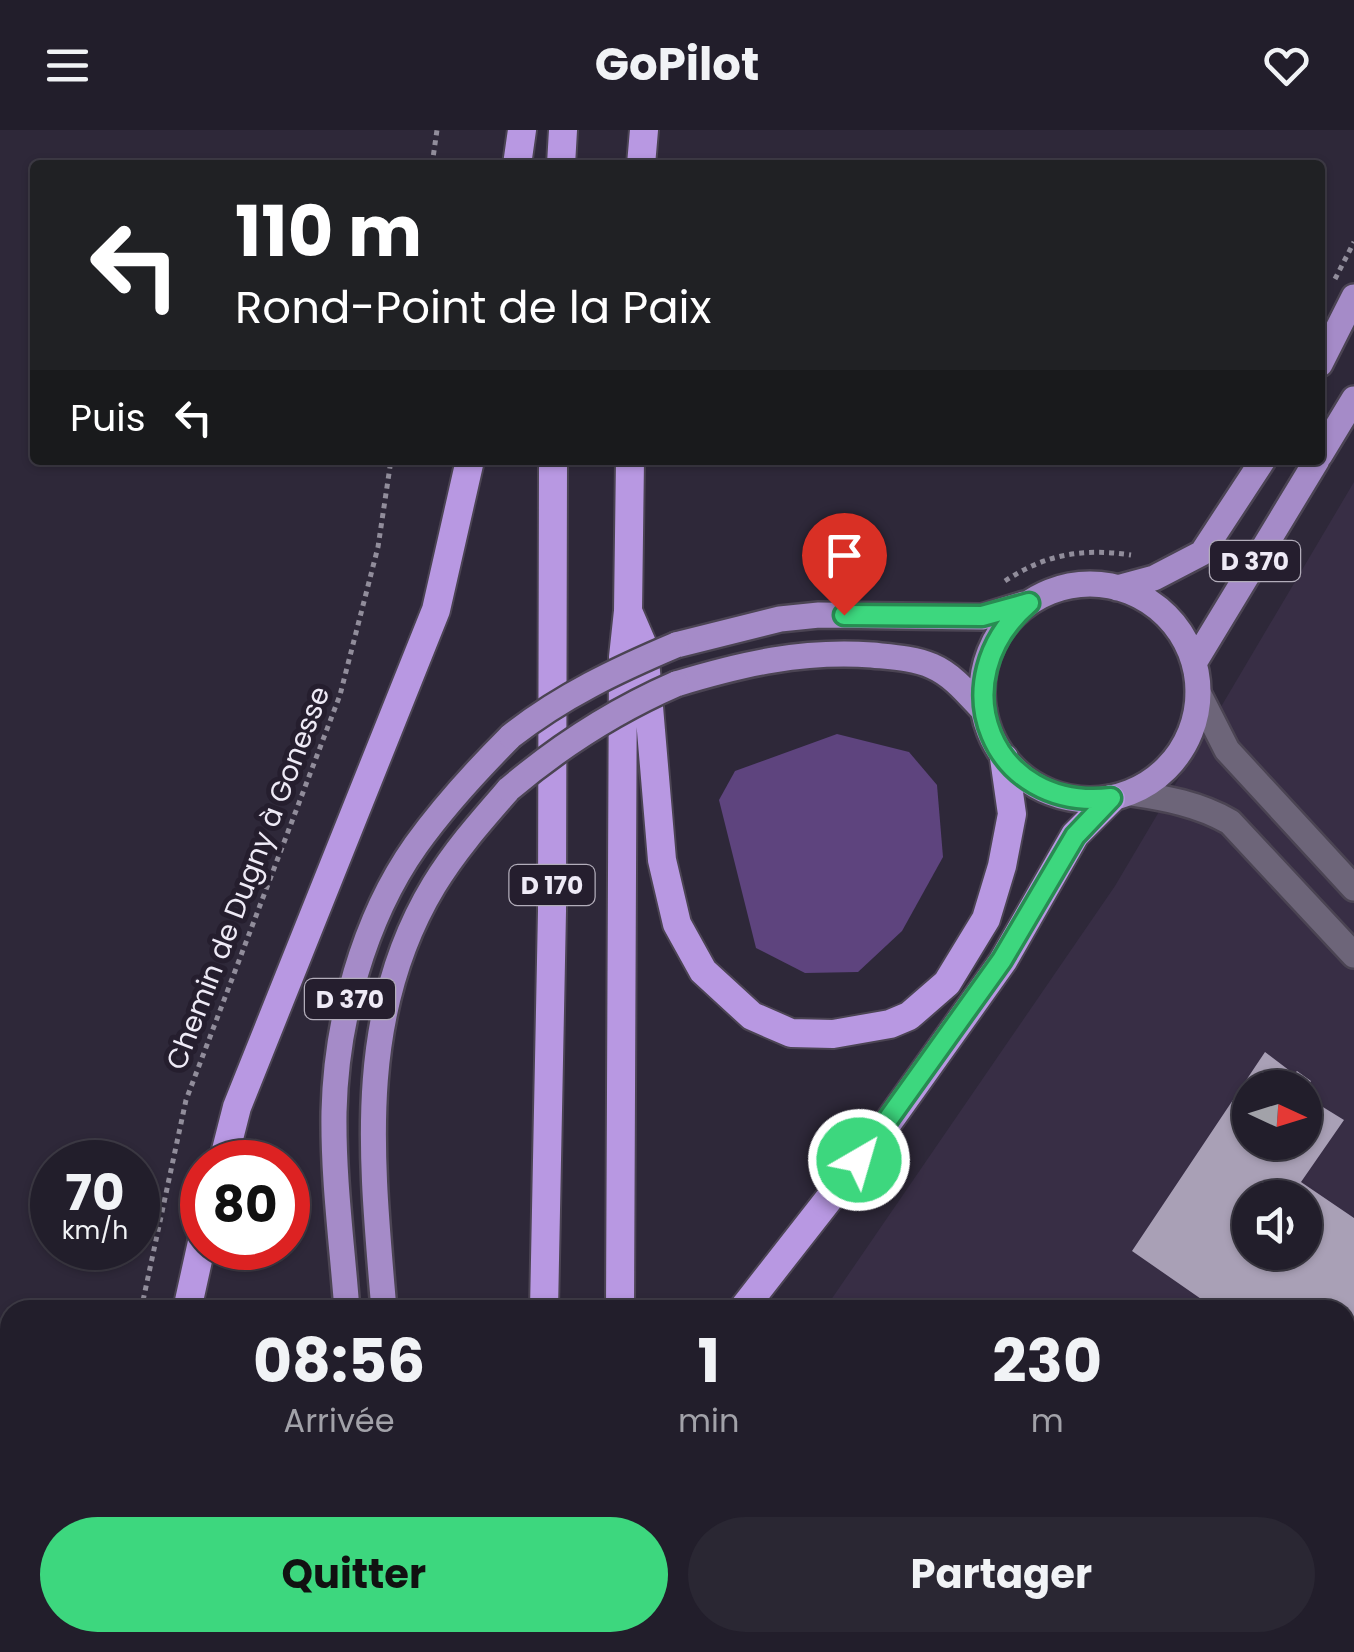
<!DOCTYPE html>
<html lang="fr">
<meta charset="utf-8">
<style>
body{margin:0;font-family:Poppins,sans-serif;background:#2a2733;color:#f1f3f6;height:100vh;display:flex;flex-direction:column;font-size:38px;white-space:nowrap}
*{box-sizing:border-box;margin:0}
p{font-size:32px;color:#a2a2a9}
.icon{flex:none;width:55px;height:55px;fill:none;stroke:currentColor;stroke-width:2;stroke-linecap:round;stroke-linejoin:round}
.map{position:relative;flex:1;overflow:hidden}
.side{position:absolute;left:0px;top:1170px;width:1355px;height:352px;display:flex;flex-direction:column;background:#221e2b;border-radius:30px 30px 0 0;box-shadow:0 2px 8px #0004,0 0 0 2px #3f3c47}
.side>*{flex:none}
.hud{position:absolute;left:30px;top:30px;width:1295px;height:305px;border-radius:10px;box-shadow:0 2px 8px #0004,0 0 0 2px #3f3c47;background:#202124;color:#fff;overflow:hidden}
.needle{width:65px;rotate:94deg}
.buttons{position:absolute;left:1232px;top:940px;display:grid;gap:20px}
.buttons a{display:grid;place-items:center;width:90px;height:90px;border-radius:50%;background:#221e2b;box-shadow:0 2px 8px #0004,0 0 0 2px #3f3c47;font-size:50px}
.speed{position:absolute;left:30px;top:1010px;display:flex;gap:20px;font-size:50px;font-weight:700;text-align:center}
.speed>*{display:grid;place-content:center;width:130px;height:130px;border-radius:50%;background:#221e2b;box-shadow:0 2px 8px #0004,0 0 0 2px #3f3c47;line-height:1}
.speed small{font-size:25px;font-weight:400}
.speed .limit{border:15px solid #d22;background:#fff;color:#111}
.pin{position:absolute;display:grid;place-items:center;width:85px;height:85px;color:#fff;margin:-102px -42px;border-radius:50% 50% 50% 0;rotate:-45deg;box-shadow:0 0 10px #0007}
.pin .icon{rotate:45deg}
.me{position:absolute;width:110px;margin:-55px;rotate:38deg;stroke-linejoin:round;filter:drop-shadow(0 0 8px #0008)}
.turn{display:flex;align-items:center;gap:35px;height:210px;padding:0 40px;font-size:45px}
.turn .icon{width:130px;height:130px;stroke-width:2.5}
.turn b{display:block;font-size:70px;line-height:85px}
.then{display:flex;align-items:center;height:95px;padding:0 40px;background:#0003;gap:20px;font-size:38px}
.eta{display:flex;justify-content:space-evenly;align-items:center;height:170px;text-align:center}
.eta b{font-size:60px;font-weight:700;line-height:70px}
.cta{display:flex;gap:20px;margin-top:auto;padding:20px 40px}
.cta a{flex:1;height:115px;border-radius:60px;background:#3dd77e;color:#111;font-size:40px;font-weight:700;line-height:115px;text-align:center}
.cta a+a{background:#2a2733;color:#f1f3f6}
header{display:flex;justify-content:space-between;align-items:center;height:130px;padding:0 40px;background:#221e2b;font-size:45px;font-weight:700}
.map>svg:first-child{display:block}
.built{fill:#382e45;fill-rule:evenodd}
.water{fill:#5e447e}
.building{fill:#a9a0b6;fill-rule:evenodd}
.lines{fill:none;stroke-linecap:round;stroke-linejoin:round}
.service-casing{stroke:#4b4453;stroke-width:20}
.secondary-casing{stroke:#4b4453;stroke-width:30}
.primary-casing{stroke:#4b4453;stroke-width:30}
.trunk-casing{stroke:#4b4453;stroke-width:32}
.path{stroke:#918d9b;stroke-width:5;stroke-dasharray:5 5;stroke-linecap:butt}
.service{stroke:#6d6579;stroke-width:15}
.secondary{stroke:#6d6579;stroke-width:25}
.primary{stroke:#a58bc8;stroke-width:25}
.trunk{stroke:#b898e2;stroke-width:28}
.primary-bridge-casing{stroke:#4b4453;stroke-width:30;stroke-linecap:butt}
.primary-bridge{stroke:#a58bc8;stroke-width:25}
.route-casing{stroke:#288c52;stroke-width:25}
.route{stroke:#3dd77e;stroke-width:18}
.labels{text-anchor:middle;dominant-baseline:central;stroke-width:10;stroke-linejoin:round;paint-order:stroke}
.shield{fill:#251e2e;stroke:#b2adba;stroke-width:2.5}
.shield-label{font-size:25px;font-weight:bold;fill:#eeeaf6}
.street-label{font-size:28px;fill:#eeeaf6;stroke:#251e2e}
</style>
<header><svg class="icon" aria-label="menu" viewBox="0 0 24 24"><path d="M4 6h16M4 12h16M4 18h16"/></svg>GoPilot<svg class="icon" aria-label="heart" viewBox="0 0 24 24"><path d="M12 20l-8-8c-3-5 5-10 8-4 3-6 11-1 8 4z"/></svg></header>
<div class="map">
<svg width="1354" height="1522" viewBox="0 0 1354 1522">
<rect width="100%" height="100%" fill="#2e2839"/>
<path class="built" d="M1354 352V1522H755L756 1512H1345V1180H824L1115 756ZM1250 958H1305V1012H1250ZM1250 1068H1305V1122H1250Z"/>
<path class="water" d="M837 604 909 622 937 655 943 727 902 801 858 842 805 843 756 818 719 670 735 641Z"/>
<path class="building" d="M1265 922 1294 944 1297 941 1311 951 1307 958H1250V1012H1305V966L1344 990 1301 1052 1354 1088V1241L1345 1254V1180H1217L1132 1121ZM1250 1068H1305V1122H1250Z
M1115 1512H1304L1318 1522H1128Z"/>
<g class="lines">
<g class="service-casing">
<path id="service" d="M1345 1346 1354 1359
M1074 1512 1088 1522"/>
</g>
<g class="secondary-casing">
<path id="secondary" d="M1198 563 1227 620 1354 758
M1131 663C1165 668 1199 674 1230 692L1354 825"/>
</g>
<g class="primary-casing">
<path id="primary" d="M1320 234 1354 167
M1320 325 1354 269
M982 562a108 108 0 1 1 216 0a108 108 0 1 1-216 0Z
M1117 458 1154 448 1202 423 1263 330
M676 515 780 489 819 485 982 487 1024 474
M1194 533 1317 330
M676 554C742 534 802 520 872 525 891 527 914 528 932 536 953 545 968 564 984 581
M347 1180C342 1114 333 1048 334 982 336 892 363 790 416 715 444 676 477 640 511 606
M384 1180C372 1034 354 887 434 755 456 719 482 690 509 659
M366 1522 367 1512
M404 1522 405 1512"/>
</g>
<g class="trunk-casing">
<path id="trunk" d="M517 35 522 0
M561 35 563 0
M641 35 644 0
M628 481 644 518 662 730 677 794 703 841 752 886 791 903 833 904 890 894 909 886 947 853 986 789 1002 736 1012 684 1004 628
M223 1032 237 977 436 480 470 330
M187 1180 202 1112
M544 1180 552 781 553 330
M620 1180 623 527 628 481 630 330
M742 1180 882 1001 1003 831 1075 705 1111 669
M175 1512V1522
M537 1522V1512
M607 1522V1512
M634 1522 635 1512"/>
</g>
<path class="path" d="M432 35 437 0
M1335 149 1354 112
M1005 451C1046 424 1083 418 1131 425
M141 1180 186 970 340 565 378 417 391 330
M62 1522 65 1512"/>
<use href="#service" class="service"/>
<use href="#secondary" class="secondary"/>
<use href="#primary" class="primary"/>
<use href="#trunk" class="trunk"/>
<g class="primary-bridge-casing">
<path id="primary-bridge" d="M511 606C562 566 617 540 676 515
M509 659C561 615 614 581 676 554"/>
</g>
<use href="#primary-bridge" class="primary-bridge"/>
</g>
<g class="lines">
<g class="route-casing">
<path id="route" d="M844 485 982 486 1029 473C939 550 991 682 1111 668L1075 706 1002 830 859 1030"/>
</g>
<use href="#route" class="route"/>
</g>
<g class="labels">
<g class="shield">
<rect x="1210" y="411" width="90" height="40" rx="8"/>
<rect x="509.5" y="735" width="85" height="40" rx="8"/>
<rect x="305" y="849" width="90" height="40" rx="8"/>
</g>
<g class="shield-label">
<text x="1255" y="431">D 370</text>
<text x="552" y="755">D 170</text>
<text x="350" y="869">D 370</text>
</g>
<g class="street-label">
<text transform="translate(248 748) rotate(-69)">Chemin de Dugny à Gonesse</text>
</g>
</g>
</svg>
<div class="buttons">
<a><svg class="needle" viewBox="-14 -14 28 28"><path d="M0-13l5 13h-10z" fill="#e53935"/><path d="M0 13l5-13h-10z" fill="#a2a2a9"/></svg></a>
<a><svg class="icon" aria-label="sound" viewBox="0 0 24 24"><path d="M4 9h4l5-4v14l-5-4H4zM17 9q2 3 0 6"/></svg></a>
</div>
<div class="speed"><div>70<small>km/h</small></div><div class="limit">80</div></div>
<div class="pin" style="left:844px;top:485px;background:#d93025"><svg class="icon" aria-label="arrive" viewBox="0 0 24 24"><path d="M6 21V4h12l-3 4 3 4H6"/></svg></div>
<svg class="me" style="left:859px;top:1030px" viewBox="-20 -20 40 40"><circle r="17" fill="#3dd77e" stroke="#fff" stroke-width="3"/><path d="M0-11L8 9 0 5-8 9z" fill="#fff"/></svg>
<div class="hud">
<div class="turn"><svg class="icon" aria-label="left" viewBox="0 0 24 24"><path d="M17 20v-9H6M10 6l-5 5 5 5"/></svg><div><b>110 m</b>Rond-Point de la Paix</div></div>
<div class="then">Puis<svg class="icon" aria-label="left" viewBox="0 0 24 24"><path d="M17 20v-9H6M10 6l-5 5 5 5"/></svg></div>
</div>
<section class="side">
<div class="eta">
<div><b>08:56</b><p>Arrivée</p></div>
<div><b>1</b><p>min</p></div>
<div><b>230</b><p>m</p></div>
</div>
<div class="cta"><a>Quitter</a><a>Partager</a></div>
</section>
</div>
